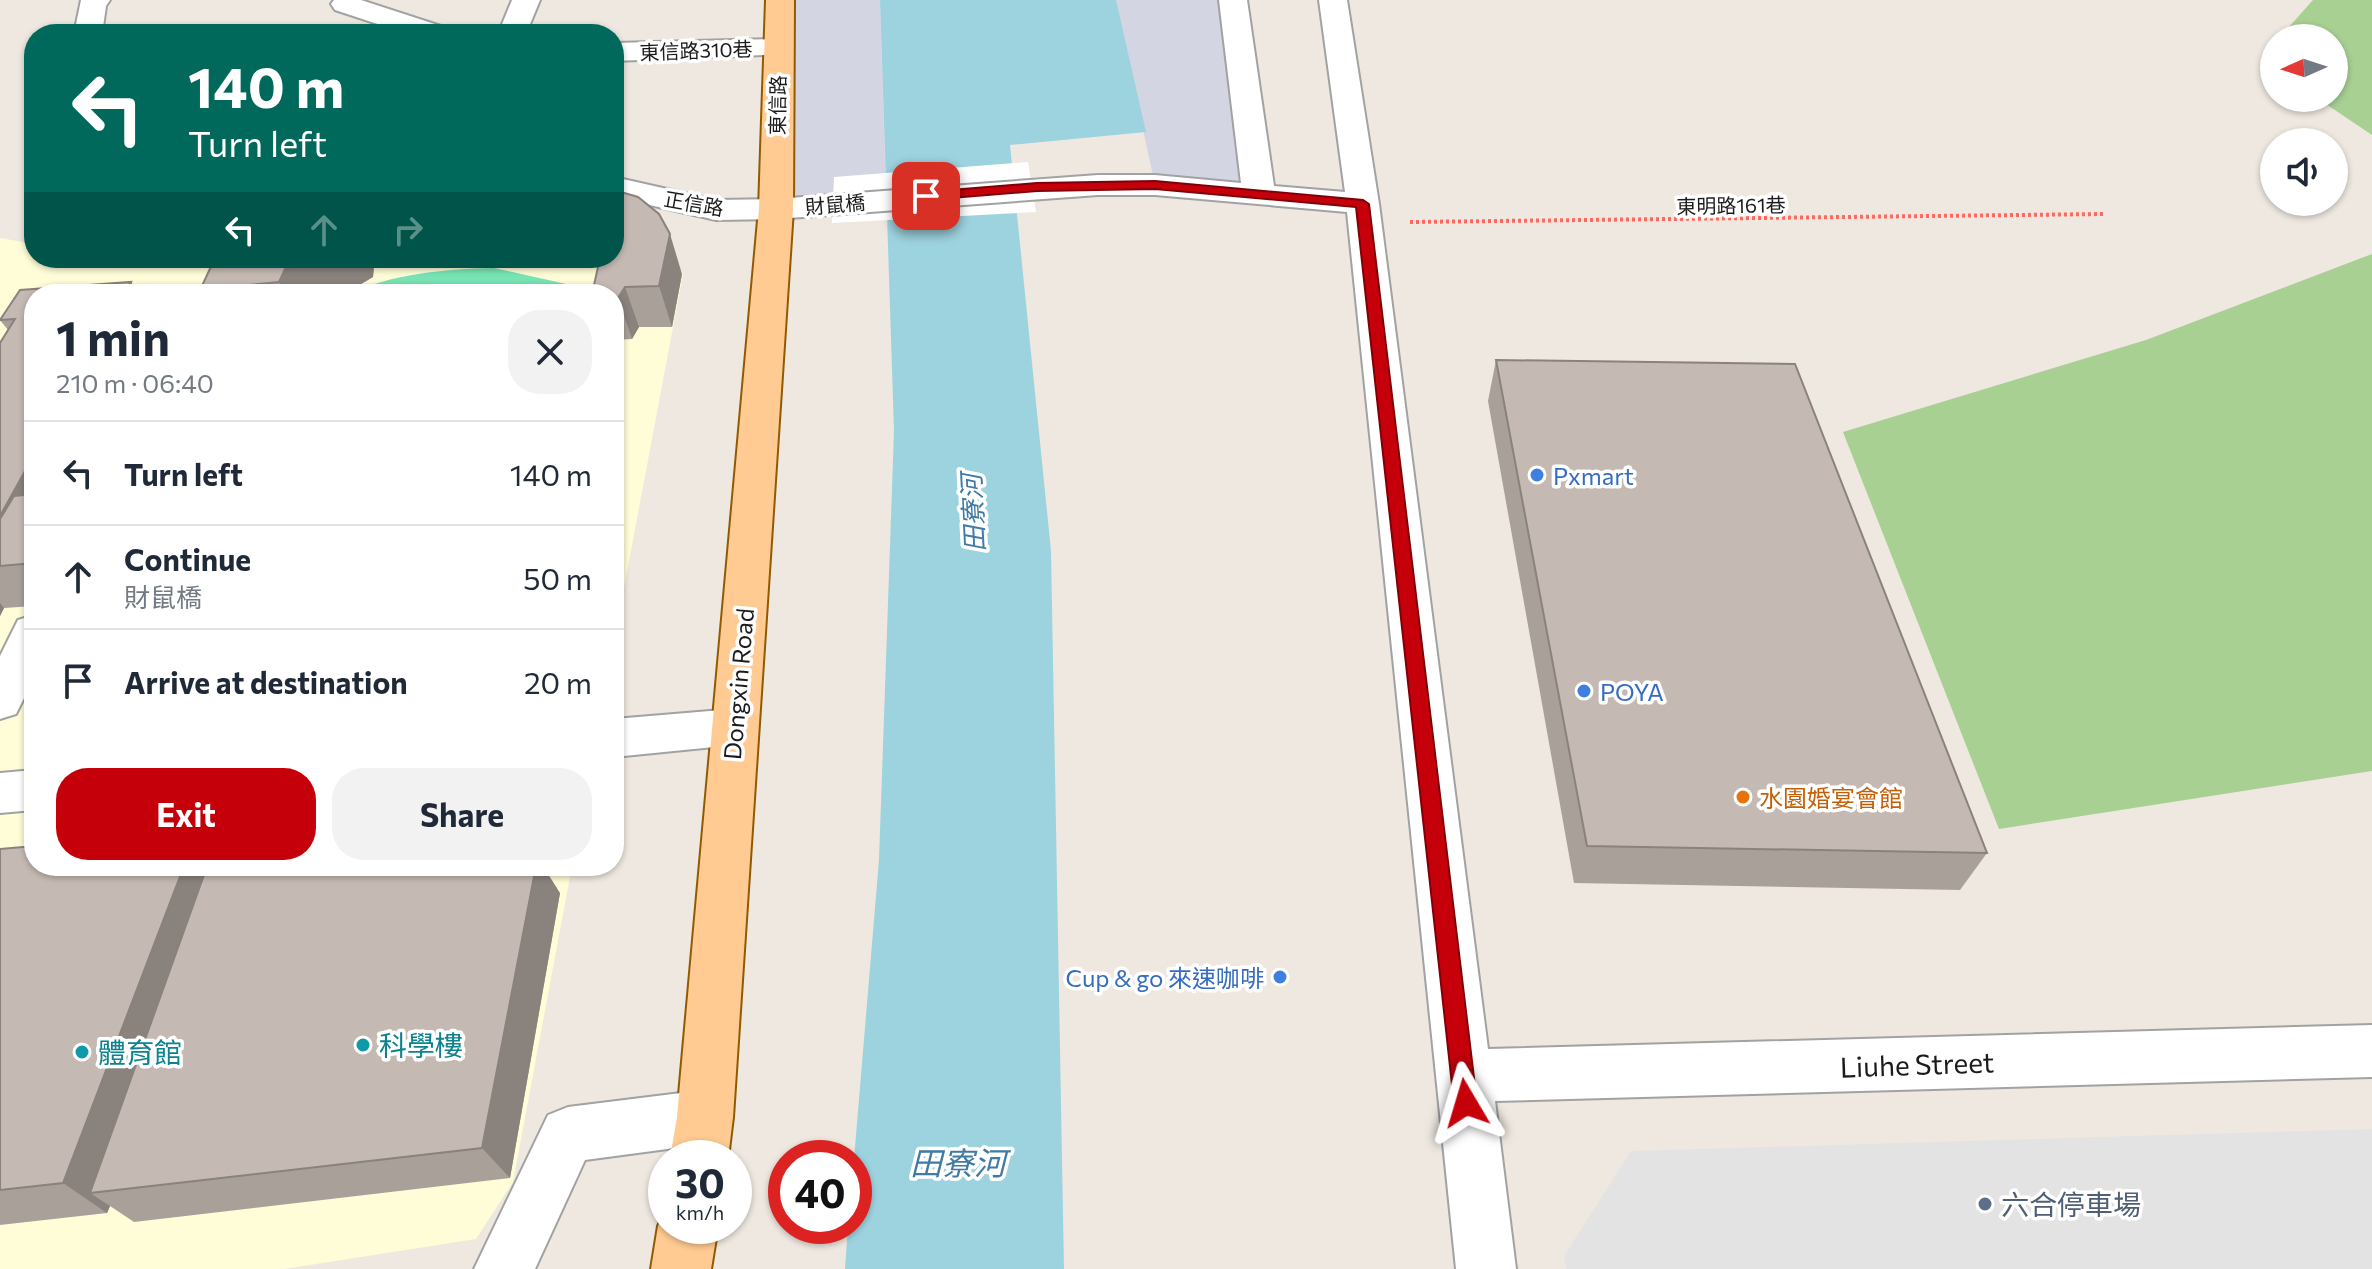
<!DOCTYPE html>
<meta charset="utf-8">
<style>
body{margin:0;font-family:Commissioner,"Noto Sans TC",sans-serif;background:#f2f2f3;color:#1f2937;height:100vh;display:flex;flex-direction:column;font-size:30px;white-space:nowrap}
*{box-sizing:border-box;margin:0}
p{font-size:26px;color:#747a83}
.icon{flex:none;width:44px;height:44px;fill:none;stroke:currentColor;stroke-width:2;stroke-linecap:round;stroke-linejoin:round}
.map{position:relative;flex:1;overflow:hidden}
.details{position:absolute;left:24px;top:284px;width:600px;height:592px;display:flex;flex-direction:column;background:#fff;border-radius:32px;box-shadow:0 2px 6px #0004}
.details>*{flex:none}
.hud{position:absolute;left:24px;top:24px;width:600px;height:244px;border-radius:32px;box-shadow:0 2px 6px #0004;background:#00695c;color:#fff;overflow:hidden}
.needle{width:52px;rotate:267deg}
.tools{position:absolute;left:2260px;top:24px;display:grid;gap:16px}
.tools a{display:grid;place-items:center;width:88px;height:88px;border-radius:50%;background:#fff;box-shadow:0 2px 6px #0004;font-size:40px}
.speed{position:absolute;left:648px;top:1140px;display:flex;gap:16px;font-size:40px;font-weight:700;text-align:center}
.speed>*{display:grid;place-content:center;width:104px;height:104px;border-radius:50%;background:#fff;box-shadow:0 2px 6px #0004;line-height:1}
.speed small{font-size:20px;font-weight:400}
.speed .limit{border:12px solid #d22;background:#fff;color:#111}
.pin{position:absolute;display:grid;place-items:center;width:68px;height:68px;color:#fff;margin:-34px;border-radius:16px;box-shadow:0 4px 12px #0006}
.me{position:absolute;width:88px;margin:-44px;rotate:353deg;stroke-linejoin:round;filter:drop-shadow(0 0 6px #0008)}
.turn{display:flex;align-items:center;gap:28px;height:168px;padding:0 32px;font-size:36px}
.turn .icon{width:104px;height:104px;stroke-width:2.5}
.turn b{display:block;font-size:56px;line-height:68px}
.lanes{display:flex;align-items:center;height:76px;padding:0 32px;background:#0003;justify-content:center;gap:40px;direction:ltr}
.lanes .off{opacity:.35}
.round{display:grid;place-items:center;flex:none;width:84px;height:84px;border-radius:32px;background:#f2f2f3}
.summary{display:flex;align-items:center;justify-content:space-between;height:136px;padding:0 32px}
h1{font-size:48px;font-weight:700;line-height:60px}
.cta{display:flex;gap:16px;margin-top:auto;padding:16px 32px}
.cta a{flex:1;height:92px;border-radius:32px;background:#c6000b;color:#fff;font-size:32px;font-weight:700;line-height:92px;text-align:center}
.cta a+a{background:#f2f2f3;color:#1f2937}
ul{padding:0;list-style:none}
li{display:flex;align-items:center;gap:24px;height:104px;padding:0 32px;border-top:2px solid #e0e1e3}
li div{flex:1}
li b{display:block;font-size:30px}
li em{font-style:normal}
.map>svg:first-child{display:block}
.education{fill:#fffdd7}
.forest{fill:#a7d092}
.pitch{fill:#78e3b4}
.parking{fill:#e3e3e3}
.plaza{fill:#d4d5e3}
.water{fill:#9dd3df}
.pier{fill:#fff}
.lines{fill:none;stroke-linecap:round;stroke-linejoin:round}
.minor-casing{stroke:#a2a2a2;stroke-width:4}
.major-casing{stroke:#925a00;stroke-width:4}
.path{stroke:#ff675f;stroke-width:4;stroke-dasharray:3 3;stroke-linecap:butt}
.minor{fill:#fff;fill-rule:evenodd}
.major{fill:#ffcb93;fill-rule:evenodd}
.wall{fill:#a9a09a}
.shaded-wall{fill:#8a827d}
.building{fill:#c5bab3;stroke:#8a827d;stroke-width:2}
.route{fill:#c6000b;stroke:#810007;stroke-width:2}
.shop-dot{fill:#3f7fe0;stroke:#fff;stroke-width:3}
.food-dot{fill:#e8710a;stroke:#fff;stroke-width:3}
.culture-dot{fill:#0f9aa8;stroke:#fff;stroke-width:3}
.service-dot{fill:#5c6f8a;stroke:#fff;stroke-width:3}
.labels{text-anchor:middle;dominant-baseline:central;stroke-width:7;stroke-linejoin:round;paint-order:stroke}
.far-street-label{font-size:20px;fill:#1b1b1b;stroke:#fff}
.shop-label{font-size:24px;fill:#366cbe;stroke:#fff;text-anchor:start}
.street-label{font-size:24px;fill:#1b1b1b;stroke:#fff}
.food-label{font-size:24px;fill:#c56008;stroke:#fff;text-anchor:start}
.water-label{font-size:26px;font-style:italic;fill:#407aa7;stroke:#fff}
.near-culture-label{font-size:28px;fill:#0d838f;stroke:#fff;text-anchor:start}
.near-street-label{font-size:28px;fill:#1b1b1b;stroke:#fff}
.near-service-label{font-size:28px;fill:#4e5e75;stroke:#fff;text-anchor:start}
.near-water-label{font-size:32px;font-style:italic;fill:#407aa7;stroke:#fff}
</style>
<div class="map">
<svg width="2372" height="1269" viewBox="0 0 2372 1269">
<rect width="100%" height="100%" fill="#eee8e0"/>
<path class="education" d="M0 238 34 244V258H614L673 253 683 274 614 641V294H34V866H572L513 1182 476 1239 284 1269H0Z"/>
<path class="forest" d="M2313 0H2372V135L2317 98H2334V38H2279Z
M2372 254V771L1999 829 1843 432 2146 340Z"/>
<path class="pitch" d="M494 268 566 284 575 294H346C394 274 442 269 494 268Z"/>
<path class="parking" d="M2372 1129V1269H1566L1564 1256 1631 1151Z"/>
<path class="plaza" d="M780 0H880L886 194 776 209Z
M1115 0H1233L1259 187 1155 185Z"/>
<path class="water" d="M880 0H1116L1146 132 1010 145 1051 551 1064 1269H845L848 1226H854V1159L879 860 894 431Z"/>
<path class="pier" d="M1028 162 1036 212 832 223 834 177Z"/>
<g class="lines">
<g class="minor-casing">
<path id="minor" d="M81 0H110L106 6 102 34H74Z
M334 0H361L447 28 451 34H408L335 10 331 4Z
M512 0H540L526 34H498Z
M1219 0H1247L1274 186 1345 192 1319 0H1347L1379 204 1488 1049 2372 1025V1077L1495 1101 1516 1269H1456L1347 212 1155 195H1098L776 219 716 220 614 197V177L716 200 776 199 1098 175H1155L1241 183Z
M778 39 788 42 792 48 788 54 614 61V43Z
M34 615V678L16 714 0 719V656L18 620Z
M734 709 750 714 757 727 750 740 734 745 614 757V719Z
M34 770V810L0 813V773Z
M705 1090 725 1098 733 1117 725 1136 705 1144 585 1160 535 1269H474L548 1115 568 1107Z"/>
</g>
<g class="major-casing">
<path id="major" d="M766 0H794L793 209 733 1117 728 1158H670L677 1117 759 209Z
M666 1208V1226H718L711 1269H651L658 1226Z"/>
</g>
<path class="path" d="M1410 222 2105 214"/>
<use href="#minor" class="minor"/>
<use href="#major" class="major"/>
</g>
<path class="wall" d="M215 258H459L374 266 373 277 344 294H202L200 290Z
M574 258H614L682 274 672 327H639L632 339 614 340V294L599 264Z
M131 282 139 294H34V606L4 608 0 616V343L8 330 0 320 20 290Z
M1496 360 1987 853 1960 890 1574 883 1488 401Z
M0 849 560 893 510 1178 134 1222 110 1206 107 1213 0 1225Z"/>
<path class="shaded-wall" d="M670 234 682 274 672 327 659 286Z
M317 258H370L374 266 373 277 344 294H285L279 282 285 269Z
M131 282 139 294H124Z
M625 287 639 327 632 339 618 298Z
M34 455V555L0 566V516Z
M0 603 4 608 0 616Z
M184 866H229L90 1193 110 1206 107 1213 63 1183Z
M536 866H543L560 893 510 1178 482 1148Z"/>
<path class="building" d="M614 190 638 197 659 214 670 234 659 286 625 287 618 298 614 299V294H592L600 258H614Z
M215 258H317L302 266 285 269 279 282 200 290Z
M131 282 124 294H34V455L0 516V343L15 319 0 320 20 290Z
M1496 360 1795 364 1987 853 1587 846Z
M34 494V563L0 566V519L14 496Z
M34 846V866H184L63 1183 0 1190V849Z
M215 866H536L482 1148 90 1193 204 875Z"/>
<path class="route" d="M1155 181 1363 200 1369 204 1477 1103 1474 1111 1466 1115 1457 1111 1454 1103 1356 207 1155 189 1037 191 926 200 919 196 926 192 1037 183Z"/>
<g class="shop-dot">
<circle cx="1537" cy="475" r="8"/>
<circle cx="1584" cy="691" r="8"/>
<circle cx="1280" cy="977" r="8"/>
</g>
<circle class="food-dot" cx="1743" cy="797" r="8"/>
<g class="culture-dot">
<circle cx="363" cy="1045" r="8"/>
<circle cx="82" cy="1052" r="8"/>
</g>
<circle class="service-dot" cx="1985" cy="1204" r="8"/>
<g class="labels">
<g class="far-street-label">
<text transform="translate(696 50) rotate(-2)">東信路310巷</text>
<text transform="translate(777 105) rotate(-89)">東信路</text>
<text transform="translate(694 203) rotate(10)">正信路</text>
<text transform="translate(835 204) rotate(-5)">財鼠橋</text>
<text transform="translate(1731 205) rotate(-1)">東明路161巷</text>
</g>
<g class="shop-label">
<text x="1553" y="475">Pxmart</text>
<text x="1600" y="691">POYA</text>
<text x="1264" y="977" text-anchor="end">Cup &amp; go 來速咖啡</text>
</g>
<g class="street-label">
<text transform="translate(738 684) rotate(-85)">Dongxin Road</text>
</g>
<g class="food-label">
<text x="1759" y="797">水園婚宴會館</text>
</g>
<g class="water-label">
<text transform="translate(972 513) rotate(-93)">田寮河</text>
</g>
<g class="near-culture-label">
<text x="379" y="1045">科學樓</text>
<text x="98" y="1052">體育館</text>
</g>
<g class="near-street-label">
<text transform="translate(1917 1064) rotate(-2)">Liuhe Street</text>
</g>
<g class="near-service-label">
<text x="2001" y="1204">六合停車場</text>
</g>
<g class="near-water-label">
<text x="958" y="1162">田寮河</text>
</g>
</g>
</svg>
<div class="tools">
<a><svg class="needle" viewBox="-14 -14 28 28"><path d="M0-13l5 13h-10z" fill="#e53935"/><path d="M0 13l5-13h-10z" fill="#747a83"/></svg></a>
<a><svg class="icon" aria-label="sound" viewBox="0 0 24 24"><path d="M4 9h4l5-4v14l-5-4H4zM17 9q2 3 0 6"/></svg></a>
</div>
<div class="speed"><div>30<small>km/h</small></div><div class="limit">40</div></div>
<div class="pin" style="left:926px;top:196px;background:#d93025"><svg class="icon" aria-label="arrive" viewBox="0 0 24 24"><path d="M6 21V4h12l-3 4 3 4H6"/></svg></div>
<svg class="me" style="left:1466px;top:1103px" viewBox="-20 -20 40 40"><path d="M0-17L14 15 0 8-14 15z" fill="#c6000b" stroke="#fff" stroke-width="4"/></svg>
<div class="hud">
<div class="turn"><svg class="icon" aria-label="left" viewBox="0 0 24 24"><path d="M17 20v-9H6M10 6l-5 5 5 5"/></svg><div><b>140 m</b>Turn left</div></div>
<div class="lanes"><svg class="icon" aria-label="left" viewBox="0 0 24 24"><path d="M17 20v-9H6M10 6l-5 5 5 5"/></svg><svg class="icon off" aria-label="ahead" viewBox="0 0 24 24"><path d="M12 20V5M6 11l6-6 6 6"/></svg><svg class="icon off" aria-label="right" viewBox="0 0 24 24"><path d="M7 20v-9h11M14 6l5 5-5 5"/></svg></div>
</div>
<section class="details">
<div class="summary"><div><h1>1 min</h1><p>210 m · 06:40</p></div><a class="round"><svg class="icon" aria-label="close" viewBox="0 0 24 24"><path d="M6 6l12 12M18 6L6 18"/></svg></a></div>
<ul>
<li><svg class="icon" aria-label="left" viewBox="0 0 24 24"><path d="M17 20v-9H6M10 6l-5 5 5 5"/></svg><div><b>Turn left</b></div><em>140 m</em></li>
<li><svg class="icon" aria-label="ahead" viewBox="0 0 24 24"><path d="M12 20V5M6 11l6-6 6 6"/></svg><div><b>Continue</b><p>財鼠橋</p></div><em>50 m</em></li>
<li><svg class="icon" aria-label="arrive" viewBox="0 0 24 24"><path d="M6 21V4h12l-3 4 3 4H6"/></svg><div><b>Arrive at destination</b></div><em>20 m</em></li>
</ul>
<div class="cta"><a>Exit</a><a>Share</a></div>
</section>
</div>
